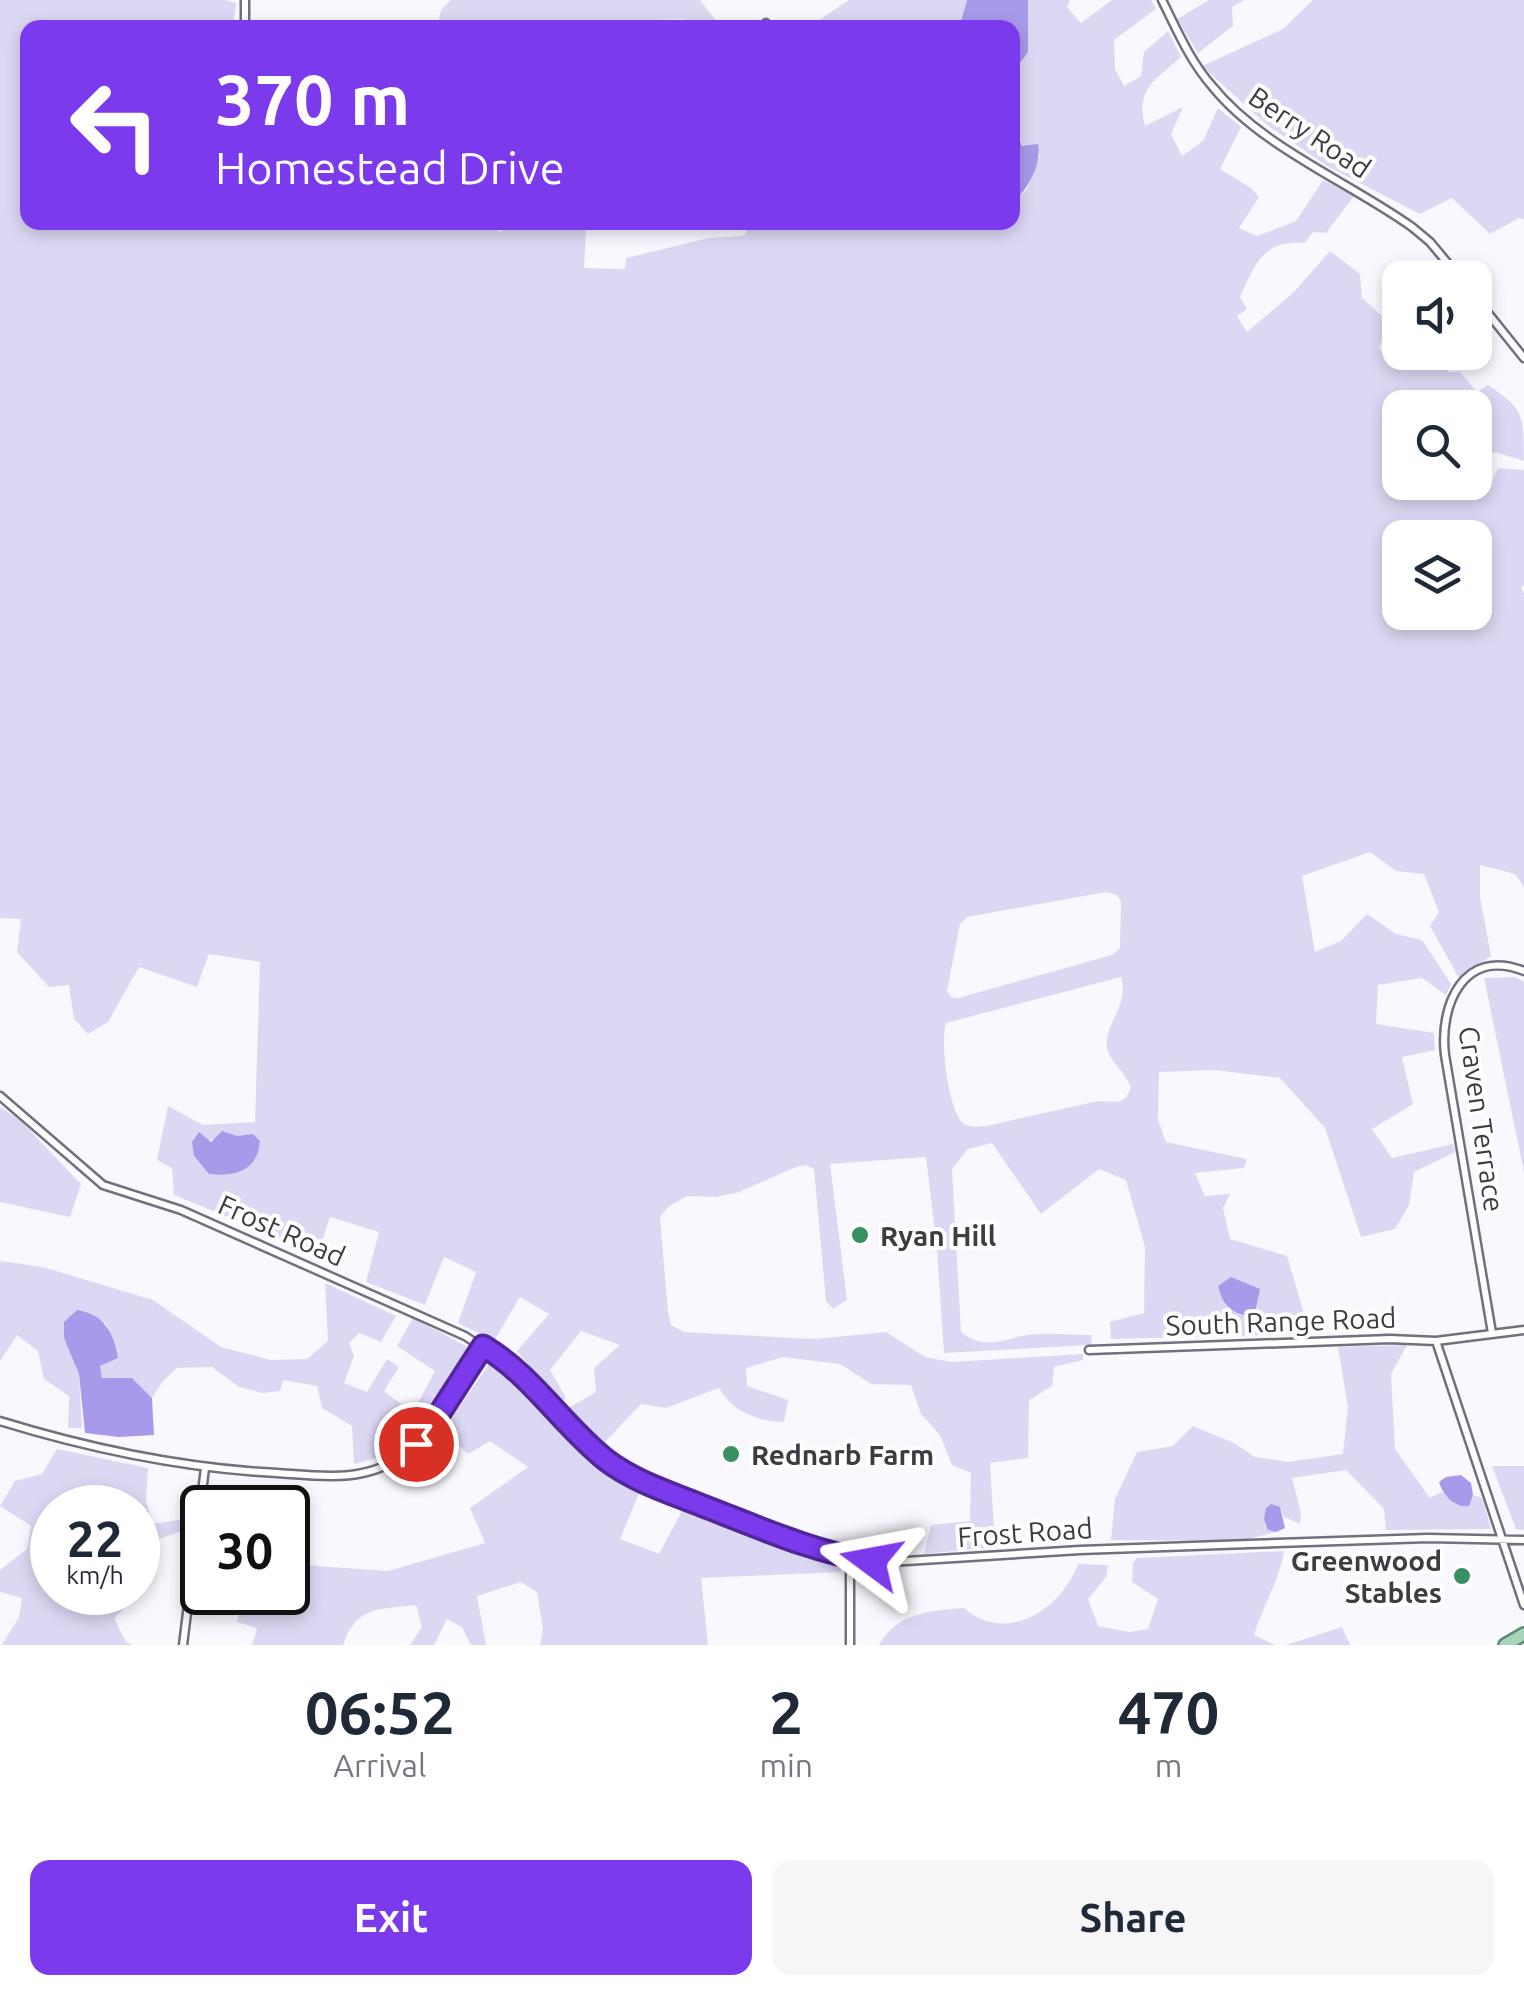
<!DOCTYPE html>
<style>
body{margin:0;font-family:Ubuntu,sans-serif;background:#f6f6f7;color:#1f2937;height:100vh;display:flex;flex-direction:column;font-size:38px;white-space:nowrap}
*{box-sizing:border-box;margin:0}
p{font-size:32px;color:#747a83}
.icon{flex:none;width:55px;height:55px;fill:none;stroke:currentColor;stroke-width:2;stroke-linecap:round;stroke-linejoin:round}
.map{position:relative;height:1645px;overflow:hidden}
.details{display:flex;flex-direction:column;background:#fff;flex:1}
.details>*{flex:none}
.top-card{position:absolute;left:20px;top:20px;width:1000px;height:210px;border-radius:20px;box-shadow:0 5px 15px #0003;background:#7c3aed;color:#fff;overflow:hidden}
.controls{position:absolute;left:1382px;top:260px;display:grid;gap:20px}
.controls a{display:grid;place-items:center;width:110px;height:110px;border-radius:20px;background:#fff;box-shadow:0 5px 15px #0003;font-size:50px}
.speed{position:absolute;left:30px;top:1485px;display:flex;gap:20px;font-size:50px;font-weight:700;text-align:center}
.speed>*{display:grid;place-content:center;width:130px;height:130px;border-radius:50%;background:#fff;box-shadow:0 5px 15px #0003;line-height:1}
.speed small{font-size:25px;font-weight:400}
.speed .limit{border:5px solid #111;border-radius:15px;background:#fff;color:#111}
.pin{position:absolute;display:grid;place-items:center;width:85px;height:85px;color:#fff;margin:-42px;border:5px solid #fff;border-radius:50%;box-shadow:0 2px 10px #0007}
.me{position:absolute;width:110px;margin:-55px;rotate:283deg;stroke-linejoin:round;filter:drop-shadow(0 0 8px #0008)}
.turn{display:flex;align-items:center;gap:35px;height:210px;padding:0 30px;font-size:45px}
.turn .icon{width:130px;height:130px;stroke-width:2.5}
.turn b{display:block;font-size:70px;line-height:85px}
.eta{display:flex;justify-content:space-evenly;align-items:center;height:170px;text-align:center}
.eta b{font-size:60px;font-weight:600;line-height:70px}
.primary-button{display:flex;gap:20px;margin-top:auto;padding:20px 30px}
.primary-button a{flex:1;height:115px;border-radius:20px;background:#7c3aed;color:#fff;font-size:40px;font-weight:600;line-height:115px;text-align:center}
.primary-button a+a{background:#f6f6f7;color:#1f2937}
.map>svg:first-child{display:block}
.green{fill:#dcd8f4;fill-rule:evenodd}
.water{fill:#a899eb}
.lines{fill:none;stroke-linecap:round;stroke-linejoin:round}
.street-casing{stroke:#72707d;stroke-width:11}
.primary-casing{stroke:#5c8d73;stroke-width:16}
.street{stroke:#fff;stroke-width:6}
.primary{stroke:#a7d4bb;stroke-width:11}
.route-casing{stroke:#51269a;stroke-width:25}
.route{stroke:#7c3aed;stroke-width:18}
.poi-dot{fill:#399063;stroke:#fff;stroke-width:4}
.labels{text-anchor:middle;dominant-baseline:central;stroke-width:8;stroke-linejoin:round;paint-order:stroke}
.street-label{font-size:28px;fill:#3d3c42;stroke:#fff}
.poi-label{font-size:28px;font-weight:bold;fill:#3d3c42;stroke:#fff;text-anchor:start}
</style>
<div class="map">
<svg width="1524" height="1645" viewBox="0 0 1524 1645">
<rect width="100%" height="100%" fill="#f9f8fe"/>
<path class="green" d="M0 0H225L236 3 233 27H137L133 21 111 20 104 27 28 28V222H470L501 232 507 223H579L586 226 584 268 625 269 626 258 709 238 744 236 750 223 1012 222 1013 203 1027 189 1040 155 1023 146 1013 114V73L1021 64 1028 0H1070L1067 7 1081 23 1112 0H1151L1156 9 1114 40 1115 69 1124 86 1141 76 1144 52 1168 31 1181 57C1156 80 1135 88 1145 126L1183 107 1171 134 1182 156 1203 141 1218 108 1241 127 1220 169 1251 188 1259 197 1239 228 1257 236 1296 221 1323 180 1354 196 1326 233 1313 232 1305 243C1262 241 1256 262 1240 297L1247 309 1237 316 1247 332 1294 292 1330 251 1360 274 1362 298 1389 322 1379 348 1393 364 1410 353H1428L1448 372H1460L1477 392 1488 385C1524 409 1524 414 1524 461L1498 453 1475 452V408H1400V482L1463 483 1487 492 1498 468 1524 470V586L1521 587 1524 593V887L1515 874 1480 865V897L1491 956 1459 978 1430 926 1439 912 1424 874 1396 871 1370 852 1302 876 1315 952 1341 941 1367 914 1396 934 1422 940 1451 984 1446 995 1422 978 1378 985 1376 1024 1434 1033 1435 1050 1402 1057 1413 1104 1372 1129 1392 1158 1453 1144 1455 1152 1414 1172 1409 1205 1395 1229 1361 1237 1325 1128 1280 1078 1214 1070 1159 1072 1158 1120 1166 1142 1247 1159 1244 1168 1195 1173 1205 1196 1230 1194 1223 1208 1230 1239 1287 1256 1310 1334 1111 1339 1110 1322 1144 1313 1145 1247 1126 1180 1099 1169 1041 1214 992 1143 968 1149 952 1169 961 1332C985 1351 1001 1339 1028 1335 1048 1332 1071 1335 1092 1335L1091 1345 944 1353 937 1249 926 1157 830 1164 847 1300 833 1309 826 1301 814 1169 806 1165 796 1167 739 1192 716 1197 687 1196 668 1207 660 1217 668 1312 671 1325 684 1332 814 1339 886 1332 925 1357 951 1362 1083 1354V1360L1054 1367 1052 1386 1029 1400 1028 1458 990 1463 995 1547 924 1554 931 1525 970 1521 971 1473 952 1465 940 1435 921 1414 911 1385 871 1384 840 1364 783 1357 746 1368 747 1386 788 1400 784 1422C756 1421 733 1412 719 1388L666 1408 641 1404 605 1442 568 1408 596 1392 594 1368 620 1345 581 1331 550 1370 566 1398 559 1403 517 1351 549 1314 520 1297 494 1341 458 1323 476 1272 444 1257 425 1305 366 1282 379 1232 330 1217 318 1254 174 1195 172 1168 157 1160 168 1106 203 1125 255 1122 260 962 209 954 197 987 139 967 108 1022 88 1034 74 1019 69 985 49 987 17 952 21 919 0 918ZM1400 538H1475V612H1400ZM1106 892 1117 895 1121 901 1120 948 1112 955 958 998 951 997 947 991 960 924 967 917ZM1121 977C1130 1006 1104 1023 1107 1047 1108 1060 1126 1072 1131 1088L1126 1098 1118 1102 1098 1101 986 1126C978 1126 970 1128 963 1123 948 1110 940 1042 946 1023ZM253 1134 260 1141C259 1168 233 1176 209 1174L194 1156 208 1140Z
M451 0H700L721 27H687L684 19 650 20 652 28 437 27 441 10Z
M849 0H967L960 23 963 27 807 28Z
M1209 0H1244L1232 7 1233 26 1198 53 1177 19Z
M1313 0H1524V220L1519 218 1490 234 1452 198 1420 214 1327 166 1267 125 1202 66 1283 29Z
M1515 977 1524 982V1172L1484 978Z
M0 1107 20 1120 81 1184 70 1217 0 1202Z
M0 1261 43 1267 153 1300 221 1347 271 1360 307 1359 328 1341 325 1283 396 1316 381 1342 359 1333 349 1343 354 1356 344 1383 367 1392 387 1359 399 1367 384 1391 405 1407 419 1401 435 1371 397 1346 413 1318 470 1348 424 1420 387 1455 354 1464 352 1426 322 1408 317 1386 283 1380 280 1391 263 1393 239 1387 212 1367 177 1368 163 1381 152 1398 132 1378 102 1379 100 1366 118 1358 106 1323 64 1338 79 1374 82 1428H68L69 1396 44 1379 38 1351 17 1335 0 1361Z
M1407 1345 1391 1374 1395 1449 1430 1498 1442 1492 1455 1504 1469 1506 1473 1495 1482 1498 1491 1529 1386 1530 1384 1509 1346 1470 1292 1478 1301 1513 1300 1524 1284 1517 1280 1507 1268 1530 1276 1532 1240 1541 1111 1540 1115 1499 1137 1452 1173 1446 1193 1426 1234 1443 1255 1457 1288 1462 1343 1454 1348 1407 1338 1347Z
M492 1360 582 1453 640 1491 620 1539 659 1554 684 1507 841 1564V1572L701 1578 708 1645H540L543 1629 537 1592 521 1582 477 1596 486 1645H471L462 1627 447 1619 434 1645H410L422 1627 416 1605C378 1610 357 1605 343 1645H252L257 1628 237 1622 244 1593 288 1592V1564L388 1571 485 1543 470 1508 528 1467 490 1441 468 1454 443 1430Z
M57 1449 148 1468 146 1500 153 1524 191 1518V1528L138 1546V1508H52V1592L127 1593 134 1599 114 1618 126 1642 132 1645H2L19 1617 22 1598 0 1592V1570L27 1549 31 1526 0 1506 15 1481 42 1474Z
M1492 1466H1524V1530L1516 1529Z
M250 1489 281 1493V1507H247Z
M1284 1551C1279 1582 1263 1605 1254 1635L1275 1645H879C898 1612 929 1611 964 1608 1006 1645 1061 1610 1078 1564L1108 1565 1106 1577 1088 1599 1098 1626 1129 1632 1148 1629 1158 1599 1132 1582 1133 1563 1137 1558Z
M1342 1627 1350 1645H1286Z"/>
<path class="water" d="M967 0H1028V52L1013 73 1012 28 963 27 960 24Z
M1012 114 1022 146 1038 144C1042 165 1028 188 1013 203Z
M222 1131 237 1136 253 1134 260 1141C258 1171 234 1177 209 1174L194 1156 192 1142 199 1132 211 1142Z
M1231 1277 1260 1289 1255 1312 1250 1316C1230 1313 1223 1305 1218 1286Z
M77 1310C104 1314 114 1333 118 1358L100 1366 102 1378H132L152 1398 154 1435 119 1437 85 1433 79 1374 64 1338V1322Z
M1461 1475 1471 1483 1473 1495 1469 1506C1454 1508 1443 1495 1439 1482L1446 1477Z
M1271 1504 1280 1507 1285 1528 1276 1532 1268 1530 1264 1519 1266 1508Z"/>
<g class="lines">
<g class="street-casing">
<path id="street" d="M1162 0C1177 30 1190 61 1212 86 1261 147 1349 182 1412 227L1430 242 1460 278
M245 28V0
M764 28 766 23
M1475 297 1524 358
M0 1096 103 1185 181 1210 465 1336 521 1373 581 1437 624 1471 650 1485 808 1546 850 1558 890 1562 1080 1550 1249 1544 1428 1538 1524 1540
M1492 1333 1445 1055C1439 1005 1464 947 1524 971
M1436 1341 1524 1330
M1089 1350 1390 1339 1436 1341 1524 1605
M0 1421C91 1449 181 1468 277 1473 321 1476 364 1483 402 1456 438 1431 460 1382 483 1346
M850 1558V1645
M183 1645 205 1468"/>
</g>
<g class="primary-casing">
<path id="primary" d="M1505 1645 1524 1634"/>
</g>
<use href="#street" class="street"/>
<use href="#primary" class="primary"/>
</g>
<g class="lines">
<g class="route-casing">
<path id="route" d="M416 1444 434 1422 483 1346C532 1375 562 1425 606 1460 635 1482 671 1493 703 1506 758 1527 813 1552 871 1561"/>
</g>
<use href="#route" class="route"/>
</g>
<g class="poi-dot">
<circle cx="860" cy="1235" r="10"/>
<circle cx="731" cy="1454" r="10"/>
<circle cx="1462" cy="1576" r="10"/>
</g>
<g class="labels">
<g class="street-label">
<text transform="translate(1310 132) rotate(34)">Berry Road</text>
<text transform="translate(1482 1119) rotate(82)">Craven Terrace</text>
<text transform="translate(282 1230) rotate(24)">Frost Road</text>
<text transform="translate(1281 1321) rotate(-2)">South Range Road</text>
<text transform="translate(1025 1532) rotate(-4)">Frost Road</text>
</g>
<g class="poi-label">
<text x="880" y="1235">Ryan Hill</text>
<text x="751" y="1454">Rednarb Farm</text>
<text x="1442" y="1560" text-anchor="end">Greenwood<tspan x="1442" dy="32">Stables</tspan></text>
</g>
</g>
</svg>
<div class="controls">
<a><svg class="icon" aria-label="sound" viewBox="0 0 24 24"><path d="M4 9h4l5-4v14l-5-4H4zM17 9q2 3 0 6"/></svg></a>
<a><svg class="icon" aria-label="search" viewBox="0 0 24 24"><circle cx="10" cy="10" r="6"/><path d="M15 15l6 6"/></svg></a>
<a><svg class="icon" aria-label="layers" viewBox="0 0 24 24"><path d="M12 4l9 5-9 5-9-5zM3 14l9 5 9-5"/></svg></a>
</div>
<div class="speed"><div>22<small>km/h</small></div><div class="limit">30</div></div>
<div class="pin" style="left:416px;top:1444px;background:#d93025"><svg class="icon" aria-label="arrive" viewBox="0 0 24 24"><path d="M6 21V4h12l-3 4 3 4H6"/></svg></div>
<svg class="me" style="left:871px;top:1561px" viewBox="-20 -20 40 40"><path d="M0-17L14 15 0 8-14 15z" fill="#7c3aed" stroke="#fff" stroke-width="4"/></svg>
<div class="top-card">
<div class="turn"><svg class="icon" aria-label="left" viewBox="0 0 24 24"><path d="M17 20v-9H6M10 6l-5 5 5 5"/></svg><div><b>370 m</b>Homestead Drive</div></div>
</div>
</div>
<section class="details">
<div class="eta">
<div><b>06:52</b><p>Arrival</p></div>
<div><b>2</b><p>min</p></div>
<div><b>470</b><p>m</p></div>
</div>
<div class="primary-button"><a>Exit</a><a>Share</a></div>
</section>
